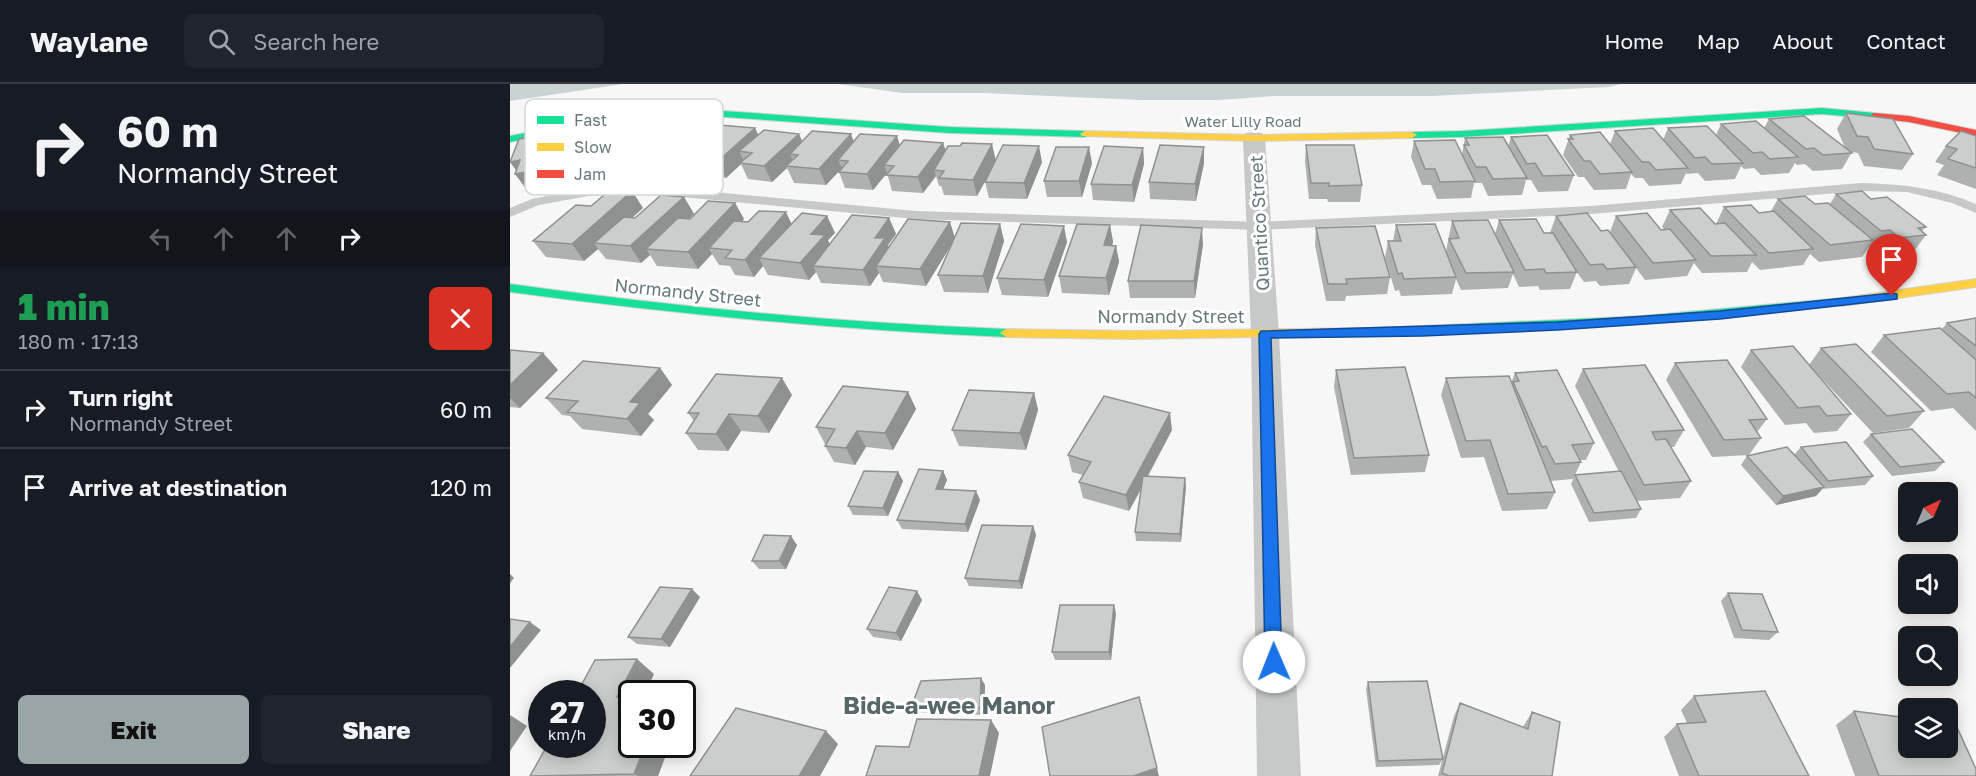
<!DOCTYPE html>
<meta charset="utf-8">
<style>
body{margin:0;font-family:"Golos Text",sans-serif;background:#20242c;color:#f1f3f6;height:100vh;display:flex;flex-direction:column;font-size:22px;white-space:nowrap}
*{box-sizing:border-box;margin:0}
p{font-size:20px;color:#9ea1a6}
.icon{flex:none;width:33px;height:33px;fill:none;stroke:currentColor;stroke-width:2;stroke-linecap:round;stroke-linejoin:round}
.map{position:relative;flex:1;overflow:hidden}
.panel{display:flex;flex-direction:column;background:#171b24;width:510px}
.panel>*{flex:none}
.guide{background:#171b24;color:#f1f3f6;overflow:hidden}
.needle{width:39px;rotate:44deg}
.controls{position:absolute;left:1388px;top:398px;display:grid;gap:12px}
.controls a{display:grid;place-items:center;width:60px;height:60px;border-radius:9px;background:#171b24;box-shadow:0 3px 15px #0003;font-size:30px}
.speed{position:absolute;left:18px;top:596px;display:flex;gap:12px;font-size:30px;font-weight:700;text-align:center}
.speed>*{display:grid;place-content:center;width:78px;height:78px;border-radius:50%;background:#171b24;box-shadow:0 3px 15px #0003;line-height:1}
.speed small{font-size:15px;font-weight:400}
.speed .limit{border:3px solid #111;border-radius:9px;background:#fff;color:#111}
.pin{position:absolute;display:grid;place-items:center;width:51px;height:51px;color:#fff;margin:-62px -26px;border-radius:50% 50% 50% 0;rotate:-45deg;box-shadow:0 0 6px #0007}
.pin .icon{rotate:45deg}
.me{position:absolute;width:66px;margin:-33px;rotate:359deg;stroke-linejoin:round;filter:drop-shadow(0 0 4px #0008)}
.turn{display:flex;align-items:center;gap:21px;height:126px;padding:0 18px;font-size:27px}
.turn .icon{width:78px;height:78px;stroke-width:2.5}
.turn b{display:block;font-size:42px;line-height:51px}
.lanes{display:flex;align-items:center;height:57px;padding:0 18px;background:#0003;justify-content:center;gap:30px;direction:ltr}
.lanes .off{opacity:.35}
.round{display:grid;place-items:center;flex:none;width:63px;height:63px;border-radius:9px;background:#20242c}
.headline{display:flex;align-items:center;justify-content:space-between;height:102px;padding:0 18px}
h1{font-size:36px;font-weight:800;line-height:45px;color:#1e9e55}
.cta{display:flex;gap:12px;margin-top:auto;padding:12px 18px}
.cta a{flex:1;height:69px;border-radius:9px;background:#99a6a8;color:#111;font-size:24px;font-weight:800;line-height:69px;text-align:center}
.cta a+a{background:#20242c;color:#f1f3f6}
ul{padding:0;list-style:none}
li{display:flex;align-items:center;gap:18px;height:78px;padding:0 18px;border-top:2px solid #363941}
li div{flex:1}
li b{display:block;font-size:22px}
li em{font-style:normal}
header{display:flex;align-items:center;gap:36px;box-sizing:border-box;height:84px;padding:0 30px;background:#171b24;border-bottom:2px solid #363941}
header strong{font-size:28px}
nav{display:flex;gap:33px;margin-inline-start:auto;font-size:21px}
.search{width:420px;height:54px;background:#20242c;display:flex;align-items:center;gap:15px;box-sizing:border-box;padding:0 21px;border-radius:9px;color:#9ea1a6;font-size:22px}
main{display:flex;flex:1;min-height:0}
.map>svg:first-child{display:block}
.water{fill:#c9d3d3}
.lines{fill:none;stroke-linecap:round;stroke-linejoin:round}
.fast-casing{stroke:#d2d3d4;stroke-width:2}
.slow-casing{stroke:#d2d3d4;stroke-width:2}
.jam-casing{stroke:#d2d3d4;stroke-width:2}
.lane{fill:#c7c8c8;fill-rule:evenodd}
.street{fill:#c7c8c8;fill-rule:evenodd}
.fast{fill:#16e098;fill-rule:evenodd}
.slow{fill:#ffcf43;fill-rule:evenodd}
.jam{fill:#f24e42;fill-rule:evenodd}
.wall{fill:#afb1b1}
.shaded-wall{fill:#8f9090}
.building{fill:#cccece;stroke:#8f9090;stroke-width:1.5}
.route{fill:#1a73e8;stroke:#114b97;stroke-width:1.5}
.labels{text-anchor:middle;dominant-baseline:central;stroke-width:6;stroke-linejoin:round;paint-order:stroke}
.far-street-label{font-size:15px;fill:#667a7e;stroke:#fff}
.street-label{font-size:18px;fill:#667a7e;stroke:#fff}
.near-neighbourhood-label{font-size:24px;font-weight:bold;fill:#58676a;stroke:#fff}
.key{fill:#fff;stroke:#d1d7d8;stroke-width:1.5}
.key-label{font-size:16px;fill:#667a7e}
</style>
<header>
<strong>Waylane</strong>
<div class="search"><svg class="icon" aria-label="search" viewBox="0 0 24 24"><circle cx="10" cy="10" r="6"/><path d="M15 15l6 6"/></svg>Search here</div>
<nav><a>Home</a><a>Map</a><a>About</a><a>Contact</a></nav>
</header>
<main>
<section class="panel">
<div class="guide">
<div class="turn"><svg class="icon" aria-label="right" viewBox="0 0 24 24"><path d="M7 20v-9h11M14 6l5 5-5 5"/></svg><div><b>60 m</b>Normandy Street</div></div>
<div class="lanes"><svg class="icon off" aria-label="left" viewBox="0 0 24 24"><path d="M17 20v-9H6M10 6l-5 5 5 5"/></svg><svg class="icon off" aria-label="ahead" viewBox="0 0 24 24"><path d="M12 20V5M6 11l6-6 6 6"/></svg><svg class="icon off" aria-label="ahead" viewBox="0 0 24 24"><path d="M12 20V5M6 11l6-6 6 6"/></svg><svg class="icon" aria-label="right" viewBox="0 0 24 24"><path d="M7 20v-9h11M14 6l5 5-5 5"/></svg></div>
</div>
<div class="headline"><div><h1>1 min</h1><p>180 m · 17:13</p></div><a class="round" style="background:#d93025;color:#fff"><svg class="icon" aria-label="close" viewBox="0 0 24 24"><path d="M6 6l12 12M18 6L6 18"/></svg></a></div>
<ul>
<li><svg class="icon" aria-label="right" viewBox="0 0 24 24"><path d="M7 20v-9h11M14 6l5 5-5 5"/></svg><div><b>Turn right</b><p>Normandy Street</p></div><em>60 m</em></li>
<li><svg class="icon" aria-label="arrive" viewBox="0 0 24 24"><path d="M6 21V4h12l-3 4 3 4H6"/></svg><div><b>Arrive at destination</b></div><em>120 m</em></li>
</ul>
<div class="cta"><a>Exit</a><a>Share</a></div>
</section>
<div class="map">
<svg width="1466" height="692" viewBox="0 0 1466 692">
<rect width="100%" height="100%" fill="#f7f7f7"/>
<path class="water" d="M0 0H113L0 17Z
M328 0H1111L1099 3 922 12H765L708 16H631L475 9H393Z"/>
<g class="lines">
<g class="fast-casing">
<path id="fast" d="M1312 24 1365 29 1369 32 1365 35 1312 30 952 53 902 54 897 51 902 48 952 47Z
M161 26 214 27 439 43 575 47 580 50 575 53 439 49 214 33 161 32 84 41 0 58V52L84 35Z
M0 200C165 223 330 239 496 245L502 249 496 253C330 246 165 230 0 208Z
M1332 214 1336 215 1338 218 1336 221 1132 240 869 252 863 248 869 244 1132 232Z"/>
</g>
<g class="slow-casing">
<path id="slow" d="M575 47 744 51 902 48 907 51 902 54 744 57 572 52 570 50Z
M1466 195V203L1332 222 1326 218 1332 214Z
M869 244 875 248 873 251 622 255 496 253 490 249 496 245 622 247Z"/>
</g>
<g class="jam-casing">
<path id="jam" d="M1365 29 1399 32 1466 46V52L1399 38 1362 34V30Z"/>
</g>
<path class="lane" d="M1351 99C1391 100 1429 104 1466 120V129L1442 119 1397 108 1351 107 1081 130 750 146 406 135 130 109 78 112 29 121 0 133V124L22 115 78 104 130 101 406 127 750 138 1081 122Z"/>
<path class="street" d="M744 48 752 49 755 54 769 250 791 692H747L741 250 733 54 736 49Z"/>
<use href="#fast" class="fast"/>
<use href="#slow" class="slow"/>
<use href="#jam" class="jam"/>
</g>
<path class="wall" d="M1336 29 1403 70 1392 86 1354 82 1348 69 1342 68 1332 85 1303 87 1295 80 1287 81 1285 79 1279 89 1251 91 1244 84 1234 85 1231 82 1225 95 1195 97 1188 89 1177 90 1176 89 1171 100 1139 102 1133 94H1125L1121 90 1116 105 1084 106 1074 93H1068L1053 71 1060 51 1100 60 1105 47 1153 56 1158 44 1206 51 1211 40 1254 44 1259 35 1335 64 1327 45Z
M129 38 136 51 201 49 249 51 289 50 292 57H344L390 61 433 59 436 66 486 76 532 78 517 115 479 114 475 98 477 94 467 112 434 111 431 102H429L426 92 413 109 382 107 377 89 363 106 335 104 329 88 332 84 316 101 284 99 277 84 262 98 238 95 231 80 216 94 188 91 180 76 169 88 138 87 128 70V69L113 90 83 92 77 83H75L64 67Z
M1466 52V105L1427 91 1434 81 1425 78 1436 62Z
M1001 53 1064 91 1058 107 1028 108 1021 96H1016L1012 111 978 112 972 99H964L961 114 927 115 921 101H912L901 73 904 57 952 70 955 54 998 63Z
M796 61 852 101 850 118H818L817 115H799L795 77Z
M633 64 634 80 624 118 583 116 581 100Z
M582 79 572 113H537L534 97Z
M694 79 686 117 640 115 639 98Z
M122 107 133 124 122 133 125 134 174 113 184 130 178 135 225 119 234 135 232 138 281 140 317 132 325 149 318 156 319 160 379 134 386 150 378 161 379 164 440 138 445 154 490 140 494 157 478 209 434 208 428 191 442 159 416 202 373 198 369 189 360 202 311 199 306 188 299 196 258 191 253 182 244 193 225 191 220 182 209 181 202 170 188 185 147 182 140 171 131 179 96 175 88 165 74 177 36 173 23 157 81 122Z
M1326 110 1361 115 1416 143 1412 147 1416 151 1404 167 1377 171 1368 163 1360 164 1359 163 1352 173 1309 178 1300 170 1293 181 1250 186 1242 178 1237 188 1192 189 1184 179 1177 192 1135 196 1126 184 1119 200 1090 202 1086 197 1074 198 1063 183 1067 188 1060 205 1030 206 1028 202 1009 203 1003 190 998 204 951 206 946 195 942 210 891 212 889 206 885 207 875 174 878 157H883L886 141 936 167 942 137 985 150 989 136 1034 149H1040L1046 132 1091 147 1100 148 1106 132 1151 146 1154 145 1152 143 1160 126 1206 140 1214 123 1249 129 1261 127 1268 115 1305 120H1320Z
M600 141 603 158 602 161 606 162 609 178 599 211 552 209 549 192Z
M806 144 880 193 877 210 836 212 835 217H816L805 161Z
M557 158 538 213 492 211 487 194Z
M693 160 685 214H620L618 197Z
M1466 234V347L1443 324 1421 327 1361 268 1374 251 1431 246 1437 239Z
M1311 264 1414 327 1399 344 1363 349 1299 281Z
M0 266 33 269 48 286 10 324 0 323Z
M1241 266 1341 330 1327 347 1304 349 1296 339 1275 341 1231 283Z
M1165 279 1257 335 1247 348 1251 354 1239 371 1202 373 1156 296Z
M150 284 162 301 138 330 144 336 131 352 72 345 60 332 52 331 36 314Z
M1073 285 1174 346 1164 363H1161L1181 397 1170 414 1127 417 1131 425 1126 434 1079 438 1061 400 1065 391 1109 388 1065 302Z
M826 286 919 371 915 388 841 391 824 303Z
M1005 289 1084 359 1076 376H1070L1071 378 1063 395 1040 397 1045 408 1037 425 992 427 974 373 951 374 931 311 936 294 1001 299Z
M398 308 406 325 383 366 356 363 345 381 324 378 315 362V360L306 343Z
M524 309 528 326 516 366 449 362 442 346Z
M282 311 259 349 231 347 218 367 188 366 176 349 184 337 178 329Z
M662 346 638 392 676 402 671 458 626 457 625 448 632 404 619 427 573 414 569 398 573 391 562 388 558 371Z
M1361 350 1434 378 1425 387 1382 392 1353 358Z
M1291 363 1363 392 1355 401 1312 405 1306 412 1266 421 1231 381 1237 372 1284 371Z
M433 387 437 396 433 405 470 416 458 448 392 445 387 436Z
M388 388 393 397 378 432 343 431 338 422Z
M523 442 526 451 512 505 459 502 455 494Z
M287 461 276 485H249L242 477Z
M1218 509 1268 548 1259 556 1224 554 1211 517Z
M190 513 160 563 127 560 118 553Z
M412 516 391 557 363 553 357 545Z
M606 529 601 576H545L542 568Z
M144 590 138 601 160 660 148 692H20Z
M858 598 933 675 929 681 866 683 856 605Z
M475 601 474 631 407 628 402 621Z
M1184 612 1299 692H1169L1154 653 1167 640 1177 639 1171 626Z
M950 619 1013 643 1022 628 1042 692H928L944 632Z
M1344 627 1466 692H1345L1326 641Z"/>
<path class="shaded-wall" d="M195 37 203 53 181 66 184 72 179 75 180 76 169 88 159 71Z
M129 38 138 54 124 62 128 69 113 90 103 74Z
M245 44 253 60 242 69 229 67 234 77 230 79 231 80 216 94 207 78Z
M50 48 61 64 51 100 17 106 5 90 8 89 0 78 10 76Z
M289 50 296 66 288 71 280 70 283 78 276 82 277 84 262 98 254 82Z
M341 50 347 66 328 76 332 84 316 101 309 85Z
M387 52 392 68 374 81 377 89 363 106 357 90Z
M433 59 438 75 424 86 426 92 413 109 408 93Z
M482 60 486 77 467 112 463 96Z
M529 62 532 78 517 115 514 99Z
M579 63 582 79 572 113 569 97Z
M694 63V79L686 117 685 100Z
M633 64 634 80 624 118 622 101Z
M122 107 133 124 93 160 84 159 88 165 74 177 62 160Z
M174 113 184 130 146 165H136L140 171 131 179 120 162Z
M225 119 234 135 206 165 199 164 202 170 188 185 178 168Z
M276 128 284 145 249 174 253 182 244 193 235 176Z
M317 132 325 149 318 156 323 168 303 182 306 188 299 196 290 179 301 150Z
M379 134 386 150 378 161 382 171 366 182 369 189 360 202 353 186 365 154Z
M440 138 445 155 416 202 410 185Z
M490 140 494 157 478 209 473 192Z
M600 141 603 158 597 178 594 161Z
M554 142 557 158 538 213 534 196Z
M692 144 693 160 685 214 684 197Z
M606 162 609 178 599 211 596 194Z
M33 269 48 286 10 324 0 314V301Z
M150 284 162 301 138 330 144 336 131 352 117 335 120 318Z
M272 294 282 311 259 349 248 332Z
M398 308 406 325 383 366 375 349Z
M524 309 528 326 516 366 510 349Z
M660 329 662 346 619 427 616 411Z
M219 330 231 347 218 367 206 350Z
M347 347 356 363 345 381 336 364Z
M433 387 437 396 430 413 426 405Z
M388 388 393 397 378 432 373 424Z
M675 394 676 402 671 458 670 450Z
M1314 403 1306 412 1266 421 1273 412Z
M466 407 470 416 458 448 455 440Z
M523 442 526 451 512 505 509 497Z
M281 452 287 461 276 485 269 477Z
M0 490 4 494 0 499Z
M182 505 190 513 160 563 151 555Z
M407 507 412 516 391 557 386 549Z
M604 521 606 529 601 576 599 568Z
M20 538 31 546 0 584V563Z
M127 575 144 590 135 609H122V624L107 613Z
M471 594 475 601 474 631 470 624Z
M161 601 171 609H157Z
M172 610 177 615 172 627Z
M0 631 17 642 0 667Z
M481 636 489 649 480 692H469Z
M316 647 328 660 310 692H289Z
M136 660H160L148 692H128L124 690Z
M647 684 649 692H623Z"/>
<path class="building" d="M1336 29 1383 35 1403 70 1364 65 1358 53 1347 52Z
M1294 32 1342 69 1313 71 1304 64 1296 65 1259 35Z
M1246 37 1288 73 1260 75 1252 68 1243 69 1211 40Z
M210 41 245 44 207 78 179 75 189 66H181Z
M1197 42 1233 79 1202 80 1195 73 1185 74 1158 44Z
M1143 44 1178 84 1146 86 1139 78H1132L1105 47Z
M254 46 289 50 254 82 230 79 242 69 229 67Z
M302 47 341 50 309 85 276 82 288 71 280 70Z
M1451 47 1466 52V84L1438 75 1447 65 1436 62Z
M50 48 39 84 5 90 10 76 0 78 9 55Z
M1090 48 1122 88 1090 90 1080 77H1074L1058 55H1063L1060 51Z
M350 50 387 52 357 90 329 88 338 77 328 76Z
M1037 51 1064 91 1033 92 1025 79 1017 80 1001 53Z
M993 53 1017 94 983 95 976 83H966L954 61H959L955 54Z
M394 56 433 59 408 93 376 91 384 82 374 81Z
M945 56 965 97 930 98 925 85H915L904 57Z
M452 59 482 60 463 96 429 94 434 87 424 86 438 62H450Z
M493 61 529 62 514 99 475 98Z
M650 61 694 63 685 100 639 98Z
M796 61H844L852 101 819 102V99H801Z
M594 62 633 64 622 101 581 100Z
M546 63H579L569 97H534Z
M100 106 122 107 62 160 23 157 66 121 81 122Z
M1352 107 1361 115 1377 113 1416 143 1408 144 1416 151 1389 154 1380 146 1371 147 1326 110Z
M151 111 174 113 120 162 84 159 114 133 125 134Z
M1295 112 1305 120 1318 119 1363 156 1320 161 1268 115Z
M198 117 225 119 178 168 136 165 168 134 180 135Z
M1241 121 1249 129 1264 127 1303 165 1259 169 1214 123Z
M1190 124 1205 140 1215 139 1246 171 1201 172 1160 126Z
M249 127 276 128 235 176 215 174 222 166 199 164 224 137 238 138Z
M292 129 317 132 301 150 315 151 290 179 249 174Z
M1077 129 1091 147 1098 146 1126 183 1097 185 1093 180 1080 181 1046 132Z
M1137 129 1151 146 1160 145 1186 176 1143 179 1106 132Z
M342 131 379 134 365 154H375L353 186 303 182Z
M398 135 440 138 410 185 366 182Z
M1026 135 1034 149H1043L1067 188 1036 189 1034 185 1015 186 989 136Z
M978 136 1004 188 956 189 939 155 949 154 942 137Z
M451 139 490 140 473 192 428 191Z
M511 140 554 142 534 196 487 194Z
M567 140 600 141 594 161 606 162 596 194 549 192Z
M925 140 946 193 894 195 892 189 888 190 878 157H891L886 141Z
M631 141 692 144 684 197H618Z
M865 142 880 193 836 195 837 200H818L806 144Z
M1466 234V262L1437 239Z
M1430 244 1466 276V314L1459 308 1437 310 1374 251Z
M1346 260 1414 327 1377 332 1311 264Z
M1283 262 1341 330 1317 332 1309 322 1288 324 1241 266Z
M0 266 33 269 0 301Z
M1217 276 1257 335 1239 336 1251 354 1214 356 1165 279Z
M73 277 150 284 120 318 130 319 117 335 57 328 68 317 36 314Z
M1135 281 1174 346 1142 348 1146 356 1156 355 1181 397 1134 401 1073 285Z
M895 283 919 371 844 374 826 286Z
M1047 286 1084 359 1062 361 1071 378 1045 380 1036 362 1032 363 1003 298 1009 297 1005 289Z
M206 290 272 294 248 332 219 330 206 350 176 349 189 329H178Z
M999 292 1045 408 998 410 980 356 956 357 936 294Z
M333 302 398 308 375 349 347 347 336 364 315 362 325 345 306 343Z
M459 306 524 309 510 349 442 346Z
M594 312 660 329 616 411 569 398 581 378 558 371Z
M1402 345 1434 378 1390 383 1361 350Z
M1336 358 1363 392 1318 397 1291 363Z
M1277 363 1314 403 1273 412 1237 372Z
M409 385 433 387 426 405 466 407 455 440 387 436Z
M354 387 388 388 373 424 338 422Z
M1111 387 1131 425 1084 429 1065 391Z
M633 392 675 394 670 450 625 448Z
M472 441 523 442 509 497 455 494Z
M254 451 281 452 269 477H242Z
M150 503 182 505 151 555 118 553Z
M379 503 407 507 386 549 357 545Z
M1218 509 1252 510 1268 548 1232 546Z
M550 521H604L599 568H542Z
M0 535 20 538 0 563Z
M127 575 107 613H122V660H136L124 690 20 692 38 660H82V609H67L85 576Z
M471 594 470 624 402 621 411 597Z
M917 597 933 675 868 677 858 598Z
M135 601H161L157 609H131Z
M1255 607 1299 692H1189L1167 640 1196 638 1184 612Z
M629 613 647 684 623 692H540L532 643Z
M950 619 1018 645 1022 628 1050 638 1042 692H939L932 689Z
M226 624 316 647 289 692H180Z
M1344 627 1398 634V663H1437V638L1445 639 1466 685V692H1369Z
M407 635 481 636 469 692H356L366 662 399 663Z"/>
<path class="route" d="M1382 209 1387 210V215L1210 235 1047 246 912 252 761 254 772 578 770 584 764 586 758 584 755 578 749 250 751 247 1047 238 1210 227Z"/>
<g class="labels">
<g class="far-street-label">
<text x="733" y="37">Water Lilly Road</text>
</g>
<g class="street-label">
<text transform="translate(749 139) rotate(-93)">Quantico Street</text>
<text transform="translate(178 208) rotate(6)">Normandy Street</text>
<text x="661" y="232">Normandy Street</text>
</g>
<g class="near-neighbourhood-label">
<text x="439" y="620">Bide-a-wee Manor</text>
</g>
</g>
<rect x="15" y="15" width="198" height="96" rx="9" class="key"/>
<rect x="27" y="32" width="27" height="8" fill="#16e098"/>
<rect x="27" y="59" width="27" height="8" fill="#ffcf43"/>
<rect x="27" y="86" width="27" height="8" fill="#f24e42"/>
<g class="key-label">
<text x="64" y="42">Fast</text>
<text x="64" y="69">Slow</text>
<text x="64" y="96">Jam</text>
</g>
</svg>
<div class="controls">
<a><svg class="needle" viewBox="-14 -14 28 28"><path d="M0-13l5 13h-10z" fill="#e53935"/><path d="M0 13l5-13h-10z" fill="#9ea1a6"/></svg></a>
<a><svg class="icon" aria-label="sound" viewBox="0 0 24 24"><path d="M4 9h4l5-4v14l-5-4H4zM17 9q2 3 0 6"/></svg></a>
<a><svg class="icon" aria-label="search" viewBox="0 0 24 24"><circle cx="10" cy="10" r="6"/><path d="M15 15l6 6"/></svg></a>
<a><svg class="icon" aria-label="layers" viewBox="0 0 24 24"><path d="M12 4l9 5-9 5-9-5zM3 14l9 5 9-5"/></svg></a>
</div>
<div class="speed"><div>27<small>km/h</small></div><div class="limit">30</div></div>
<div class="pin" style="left:1382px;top:212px;background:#d93025"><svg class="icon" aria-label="arrive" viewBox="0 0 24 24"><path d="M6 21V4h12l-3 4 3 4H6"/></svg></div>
<svg class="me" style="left:764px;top:578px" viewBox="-20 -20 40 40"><circle r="19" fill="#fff"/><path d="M0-13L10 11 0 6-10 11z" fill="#1a73e8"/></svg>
</div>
</main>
